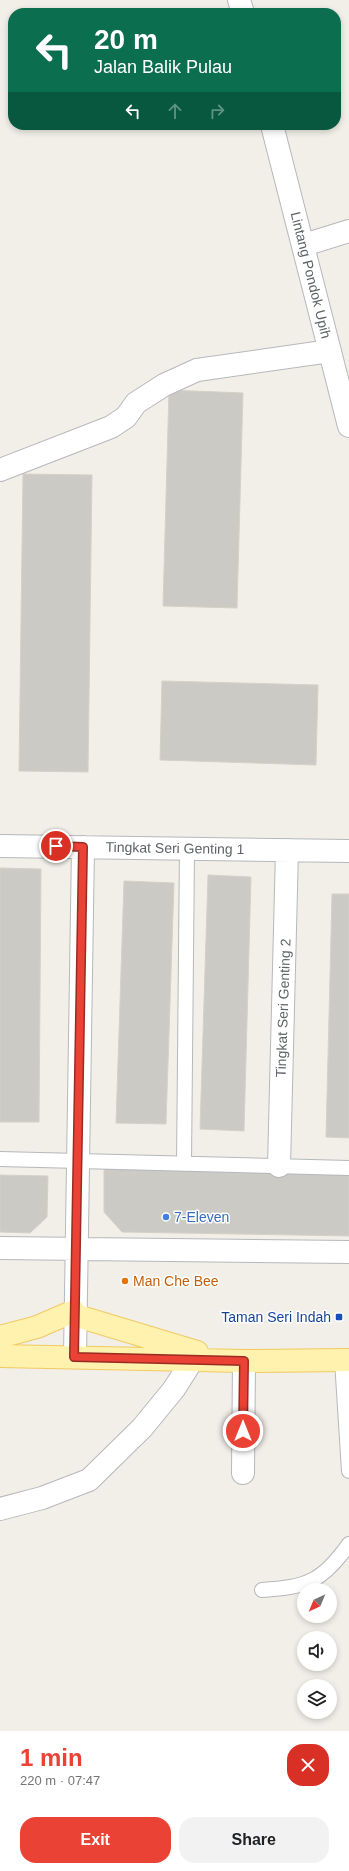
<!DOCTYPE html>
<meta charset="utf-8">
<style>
body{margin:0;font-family:Arial,sans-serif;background:#f2f2f2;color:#202124;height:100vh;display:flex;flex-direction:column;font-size:15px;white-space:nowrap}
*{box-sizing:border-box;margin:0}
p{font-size:13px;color:#757577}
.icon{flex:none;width:22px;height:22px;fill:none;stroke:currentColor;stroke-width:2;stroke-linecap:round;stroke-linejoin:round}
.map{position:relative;height:1731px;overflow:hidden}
.panel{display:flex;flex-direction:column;background:#fff;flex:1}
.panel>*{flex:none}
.hud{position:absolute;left:8px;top:8px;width:333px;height:122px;border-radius:16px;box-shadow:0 2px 6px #0003;background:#0b6e4f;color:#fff;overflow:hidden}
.needle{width:26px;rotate:224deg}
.controls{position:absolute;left:297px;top:1583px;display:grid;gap:8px}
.controls a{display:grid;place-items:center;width:40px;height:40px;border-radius:50%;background:#fff;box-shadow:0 2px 6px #0003;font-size:20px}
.pin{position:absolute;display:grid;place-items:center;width:34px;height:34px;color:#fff;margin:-17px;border:2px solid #fff;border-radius:50%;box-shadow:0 1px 4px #0007}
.me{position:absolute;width:44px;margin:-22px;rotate:0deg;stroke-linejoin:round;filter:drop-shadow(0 0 3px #0008)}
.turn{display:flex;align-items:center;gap:14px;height:84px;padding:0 20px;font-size:18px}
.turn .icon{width:52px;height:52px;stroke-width:2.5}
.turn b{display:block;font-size:28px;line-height:34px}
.lanes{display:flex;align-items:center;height:38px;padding:0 20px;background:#0003;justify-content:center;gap:20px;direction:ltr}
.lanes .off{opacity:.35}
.round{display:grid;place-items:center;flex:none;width:42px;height:42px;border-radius:16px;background:#f2f2f2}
.summary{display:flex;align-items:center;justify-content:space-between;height:68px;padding:0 20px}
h1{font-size:24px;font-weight:800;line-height:30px;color:#ea4335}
.cta{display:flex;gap:8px;margin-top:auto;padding:8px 20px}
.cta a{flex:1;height:46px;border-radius:16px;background:#ea4335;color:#fff;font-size:16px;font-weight:800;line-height:46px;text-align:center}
.cta a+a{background:#f2f2f2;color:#202124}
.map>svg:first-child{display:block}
.building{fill:#cccac5;stroke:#d6d1c6}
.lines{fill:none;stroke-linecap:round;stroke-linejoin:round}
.lane-casing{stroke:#b5b8bc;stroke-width:16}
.street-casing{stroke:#b5b8bc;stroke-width:24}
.primary-casing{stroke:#f2c960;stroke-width:24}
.lane{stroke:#fff;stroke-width:14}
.street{stroke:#fff;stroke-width:22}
.primary{stroke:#fff2af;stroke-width:22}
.route-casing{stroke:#982c22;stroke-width:10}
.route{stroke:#ea4335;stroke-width:7}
.shop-dot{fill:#3f7fe0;stroke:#fff;stroke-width:1.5}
.food-dot{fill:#e8710a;stroke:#fff;stroke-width:1.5}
.transit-dot{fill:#1a4fb4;stroke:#fff;stroke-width:1.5}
.labels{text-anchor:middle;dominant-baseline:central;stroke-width:3;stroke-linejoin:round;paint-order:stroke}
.street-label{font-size:14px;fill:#5f6368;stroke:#fff}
.shop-label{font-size:14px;fill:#366cbe;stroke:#fff;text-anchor:start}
.food-label{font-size:14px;fill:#c56008;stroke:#fff;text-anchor:start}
.transit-label{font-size:14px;fill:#164399;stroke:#fff;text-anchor:end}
</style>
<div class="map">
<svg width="349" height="1731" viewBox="0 0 349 1731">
<rect width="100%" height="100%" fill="#f1efe8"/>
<path class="building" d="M169 390 243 393 237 608 163 606Z
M23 474 92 475 88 772 19 771Z
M162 681 318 685 316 765 160 760Z
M0 868 41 869 39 1122H0Z
M208 875 251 877 244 1131 200 1129Z
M124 881 174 883 166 1124 116 1123Z
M332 894H349V1138L326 1137Z
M104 1168 349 1172V1236L122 1232 104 1212Z
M0 1175 48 1176 47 1217 30 1233 0 1232Z"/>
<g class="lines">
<g class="lane-casing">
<path id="lane" d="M0 1159 349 1168
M184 1164 187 849
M342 1360 349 1471
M262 1590C307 1587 322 1582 349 1544"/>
</g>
<g class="street-casing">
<path id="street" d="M239 0 243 13
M272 125 349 426
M304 245 349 231
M0 470 111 427 126 417 136 403 164 385 197 370 330 351
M0 846 349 851
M279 1166 287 850
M0 1248 349 1252
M75 1357 83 847
M243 1473 244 1361
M0 1509 42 1498 89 1480 142 1428 174 1389 193 1359"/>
</g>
<g class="primary-casing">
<path id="primary" d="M74 1315 197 1352
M0 1337 37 1327 74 1311
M0 1356 244 1361 349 1360"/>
</g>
<use href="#lane" class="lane"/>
<use href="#street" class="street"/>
<use href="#primary" class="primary"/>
</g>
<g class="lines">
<g class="route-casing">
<path id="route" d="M56 846 83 847 74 1357 244 1361 243 1431"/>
</g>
<use href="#route" class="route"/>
</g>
<circle class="shop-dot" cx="166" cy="1217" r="4"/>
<circle class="food-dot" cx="125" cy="1281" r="4"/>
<rect class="transit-dot" x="335" y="1313" width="8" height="8" rx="2"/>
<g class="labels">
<g class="street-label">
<text transform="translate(311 275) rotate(76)">Lintang Pondok Upih</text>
<text transform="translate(175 848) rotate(1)">Tingkat Seri Genting 1</text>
<text transform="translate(283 1008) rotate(-88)">Tingkat Seri Genting 2</text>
</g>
<g class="shop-label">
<text x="174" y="1217">7-Eleven</text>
</g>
<g class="food-label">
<text x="133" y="1281">Man Che Bee</text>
</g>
<g class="transit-label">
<text x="331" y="1317">Taman Seri Indah</text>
</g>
</g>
</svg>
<div class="controls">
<a><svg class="needle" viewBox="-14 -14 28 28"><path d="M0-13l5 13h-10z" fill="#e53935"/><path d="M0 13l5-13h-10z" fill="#757577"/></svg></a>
<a><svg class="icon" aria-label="sound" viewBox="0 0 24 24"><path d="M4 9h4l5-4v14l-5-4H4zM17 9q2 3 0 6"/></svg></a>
<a><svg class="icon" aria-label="layers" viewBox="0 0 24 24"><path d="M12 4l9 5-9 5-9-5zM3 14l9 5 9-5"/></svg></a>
</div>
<div class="pin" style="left:56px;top:846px;background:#d93025"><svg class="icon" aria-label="arrive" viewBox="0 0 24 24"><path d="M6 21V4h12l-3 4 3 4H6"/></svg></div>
<svg class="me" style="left:243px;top:1431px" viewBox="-20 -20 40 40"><circle r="17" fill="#ea4335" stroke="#fff" stroke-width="3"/><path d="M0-11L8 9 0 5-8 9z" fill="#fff"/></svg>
<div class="hud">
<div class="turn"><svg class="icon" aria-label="left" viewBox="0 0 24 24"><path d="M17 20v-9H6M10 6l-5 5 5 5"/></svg><div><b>20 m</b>Jalan Balik Pulau</div></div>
<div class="lanes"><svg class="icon" aria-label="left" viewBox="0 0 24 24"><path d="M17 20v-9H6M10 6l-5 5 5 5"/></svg><svg class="icon off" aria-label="ahead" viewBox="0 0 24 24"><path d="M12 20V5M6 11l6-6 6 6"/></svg><svg class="icon off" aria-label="right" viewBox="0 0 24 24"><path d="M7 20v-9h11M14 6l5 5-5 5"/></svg></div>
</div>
</div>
<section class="panel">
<div class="summary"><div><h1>1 min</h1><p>220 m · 07:47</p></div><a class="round" style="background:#d93025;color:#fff"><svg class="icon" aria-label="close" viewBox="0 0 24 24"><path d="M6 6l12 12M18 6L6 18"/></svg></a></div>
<div class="cta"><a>Exit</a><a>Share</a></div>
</section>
